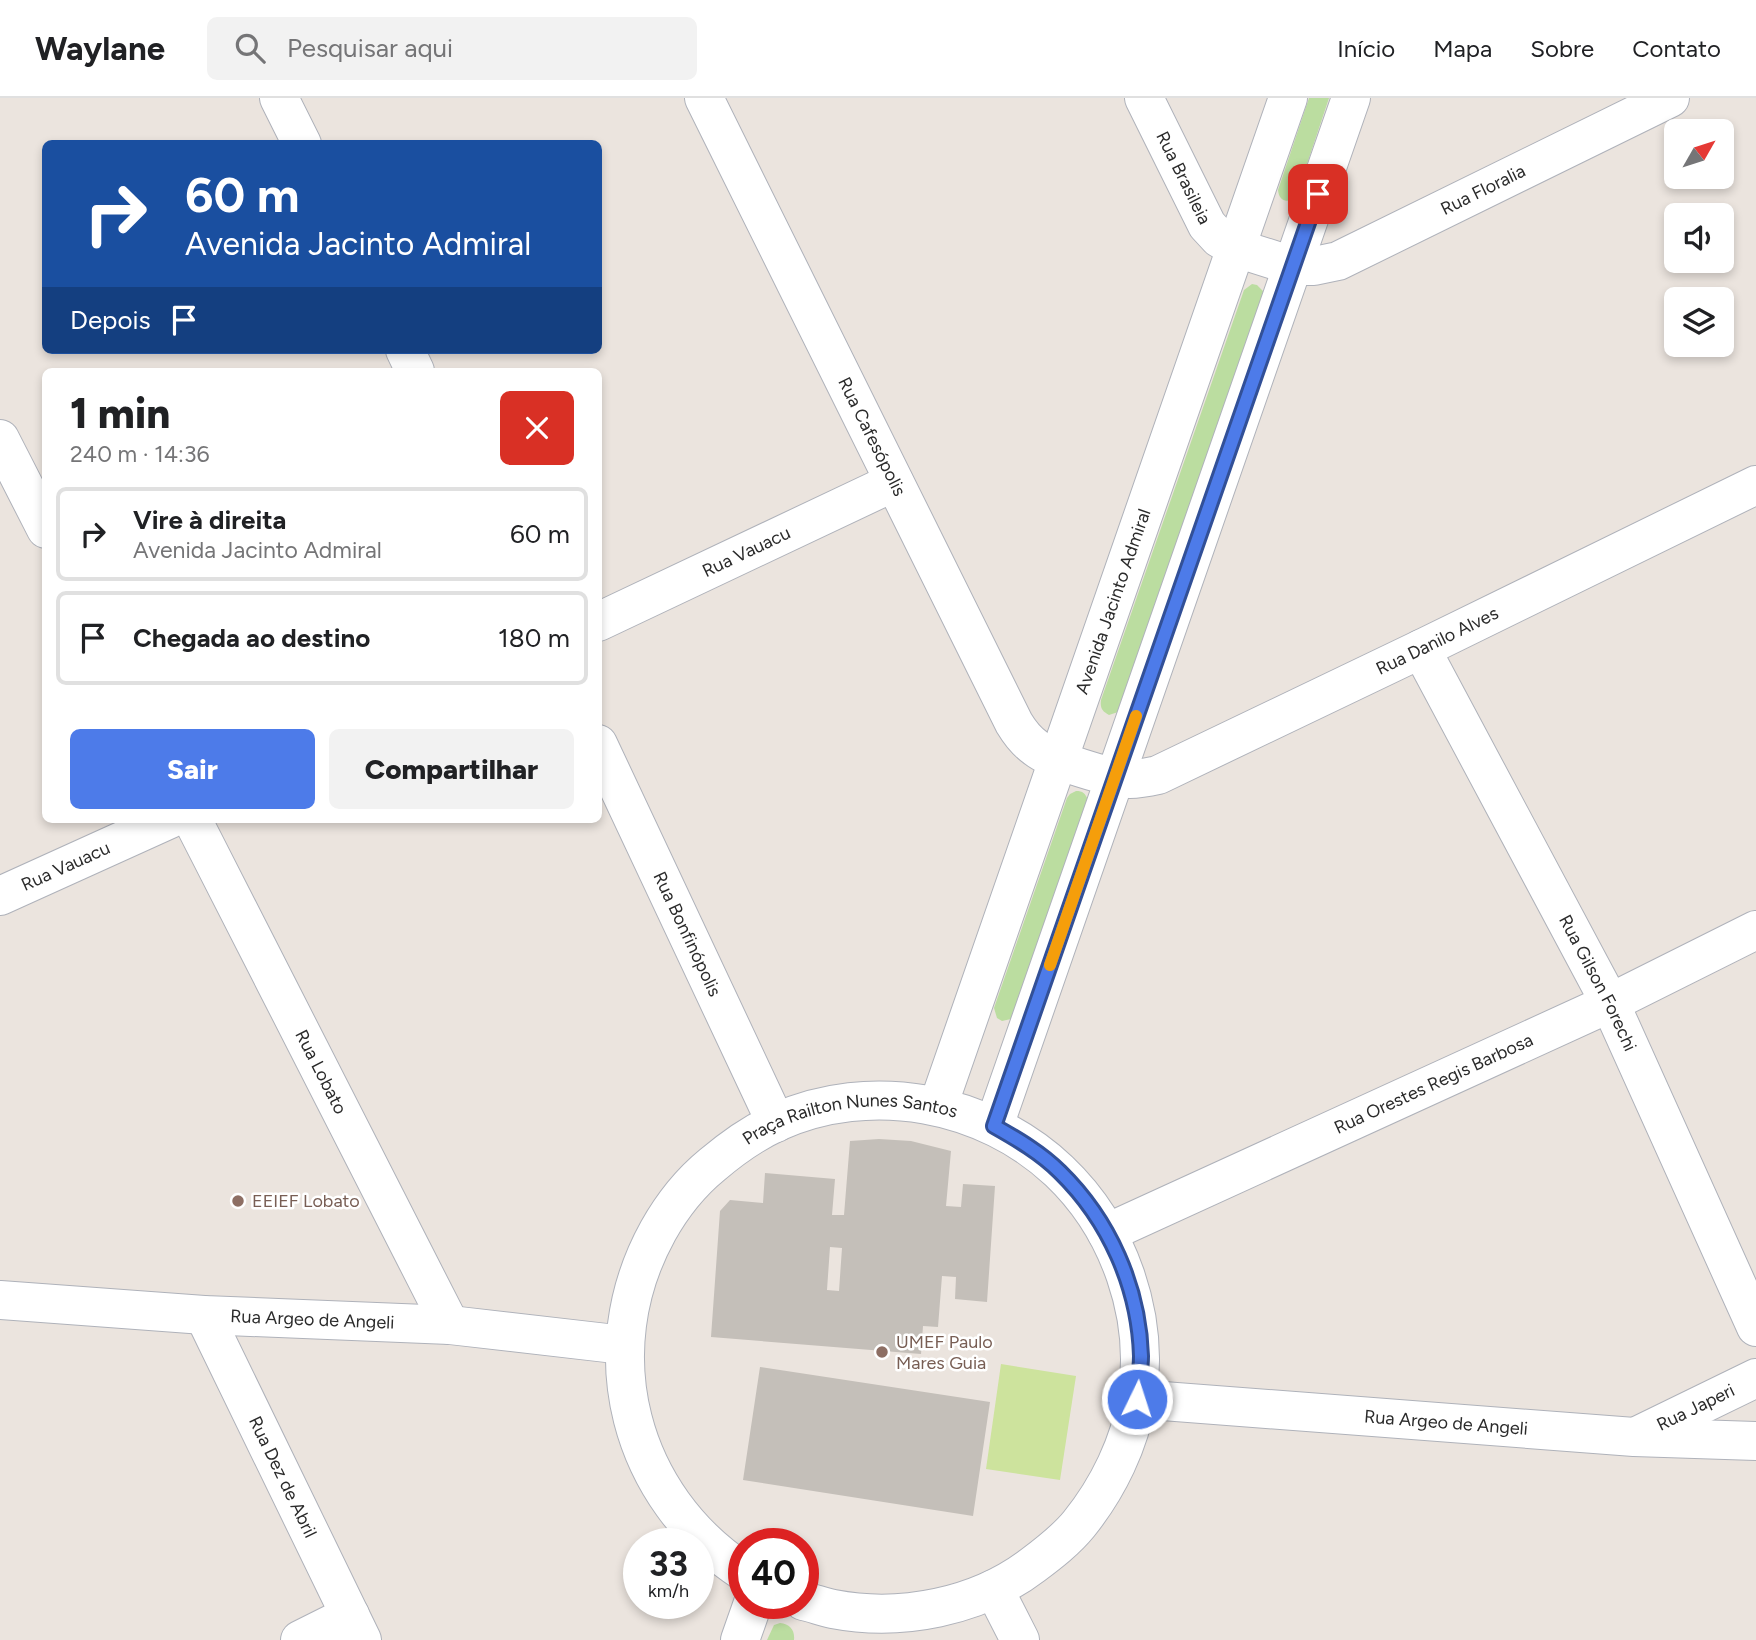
<!DOCTYPE html>
<html lang="pt">
<meta charset="utf-8">
<style>
body{margin:0;font-family:Figtree,sans-serif;background:#f2f2f2;color:#202124;height:100vh;display:flex;flex-direction:column;font-size:26px;white-space:nowrap}
*{box-sizing:border-box;margin:0}
p{font-size:23px;color:#757577}
.icon{flex:none;width:38px;height:38px;fill:none;stroke:currentColor;stroke-width:2;stroke-linecap:round;stroke-linejoin:round}
.map{position:relative;flex:1;overflow:hidden}
.drawer{position:absolute;left:42px;top:270px;width:560px;height:455px;display:flex;flex-direction:column;background:#fff;border-radius:10px;box-shadow:0 4px 10px #0003}
.drawer>*{flex:none}
.banner{position:absolute;left:42px;top:42px;width:560px;height:214px;border-radius:10px;box-shadow:0 4px 10px #0003;background:#1a4fa0;color:#fff;overflow:hidden}
.needle{width:46px;rotate:51deg}
.controls{position:absolute;left:1664px;top:21px;display:grid;gap:14px}
.controls a{display:grid;place-items:center;width:70px;height:70px;border-radius:10px;background:#fff;box-shadow:0 4px 10px #0003;font-size:35px}
.speed{position:absolute;left:623px;top:1430px;display:flex;gap:14px;font-size:35px;font-weight:700;text-align:center}
.speed>*{display:grid;place-content:center;width:91px;height:91px;border-radius:50%;background:#fff;box-shadow:0 4px 10px #0003;line-height:1}
.speed small{font-size:18px;font-weight:400}
.speed .limit{border:10px solid #d22;background:#fff;color:#111}
.pin{position:absolute;display:grid;place-items:center;width:60px;height:60px;color:#fff;margin:-30px;border-radius:14px;box-shadow:0 4px 10px #0006}
.me{position:absolute;width:77px;margin:-38px;rotate:4deg;stroke-linejoin:round;filter:drop-shadow(0 0 5px #0008)}
.turn{display:flex;align-items:center;gap:24px;height:147px;padding:0 28px;font-size:32px}
.turn .icon{width:91px;height:91px;stroke-width:2.5}
.turn b{display:block;font-size:49px;line-height:60px}
.then{display:flex;align-items:center;height:66px;padding:0 28px;background:#0003;gap:14px;font-size:26px}
.round{display:grid;place-items:center;flex:none;width:74px;height:74px;border-radius:10px;background:#f2f2f2}
.head{display:flex;align-items:center;justify-content:space-between;height:119px;padding:0 28px}
h1{font-size:42px;font-weight:800;line-height:52px}
.cta{display:flex;gap:14px;margin-top:auto;padding:14px 28px}
.cta a{flex:1;height:80px;border-radius:10px;background:#4d7be9;color:#fff;font-size:28px;font-weight:800;line-height:80px;text-align:center}
.cta a+a{background:#f2f2f2;color:#202124}
ul{padding:0;list-style:none}
li{display:flex;align-items:center;gap:21px;height:94px;margin:0 14px 10px;padding:0 14px;border:4px solid #e0e0e0;border-radius:10px}
li div{flex:1}
li b{display:block;font-size:26px}
li em{font-style:normal}
header{display:flex;align-items:center;gap:42px;box-sizing:border-box;height:98px;padding:0 35px;background:#fff;border-bottom:2px solid #e0e0e0}
header strong{font-size:33px}
nav{display:flex;gap:38px;margin-inline-start:auto;font-size:24px}
.search{width:490px;height:63px;background:#f2f2f2;display:flex;align-items:center;gap:18px;box-sizing:border-box;padding:0 24px;border-radius:10px;color:#757577;font-size:26px}
.map>svg:first-child{display:block}
.green{fill:#bbdda0}
.pitch{fill:#cde39d}
.building{fill:#c4bfb9;fill-rule:evenodd}
.lines{fill:none;stroke-linecap:round;stroke-linejoin:round}
.minor-casing{stroke:#afb2ba;stroke-width:40}
.minor{stroke:#fff;stroke-width:38}
.route-casing{stroke:#325097;stroke-width:18}
.route{stroke:#4d7be9;stroke-width:12}
.slow{stroke:#f59e0b;stroke-width:12}
.education-dot{fill:#8d6e63;stroke:#fff;stroke-width:2.5}
.labels{text-anchor:middle;dominant-baseline:central;stroke-width:5;stroke-linejoin:round;paint-order:stroke}
.street-label{font-size:18px;fill:#2b2b2b;stroke:#fff}
.education-label{font-size:18px;fill:#785e54;stroke:#fff;text-anchor:start}
</style>
<header>
<strong>Waylane</strong>
<div class="search"><svg class="icon" aria-label="search" viewBox="0 0 24 24"><circle cx="10" cy="10" r="6"/><path d="M15 15l6 6"/></svg>Pesquisar aqui</div>
<nav><a>Início</a><a>Mapa</a><a>Sobre</a><a>Contato</a></nav>
</header>
<div class="map">
<svg width="1756" height="1542" viewBox="0 0 1756 1542">
<rect width="100%" height="100%" fill="#ebe4de"/>
<path class="green" d="M1309 0H1329L1296 99C1287 106 1279 103 1278 92Z
M1252 186 1257 187 1264 194 1118 614 1109 617C1102 613 1100 610 1101 602L1244 192Z
M1076 693C1083 693 1085 695 1088 702L1011 921 1002 923 997 920 994 910 1067 700 1070 696Z
M780 1525C790 1526 795 1532 794 1542H767L774 1527Z"/>
<path class="pitch" d="M1001 1266 1076 1278 1060 1382 986 1371Z"/>
<path class="building" d="M879 1041 911 1043 951 1053 946 1108 961 1109 963 1086 995 1088 987 1204 955 1201 956 1179 942 1178 938 1229 923 1228 921 1256 711 1239 720 1113 730 1102 763 1105 765 1075 835 1081 832 1117H844L850 1043ZM830 1149 842 1150 839 1193 827 1192Z
M760 1269 990 1304 973 1418 743 1382Z"/>
<g class="lines">
<g class="minor-casing">
<g id="minor">
<path d="M279 0 302 46"/>
<path id="s1" d="M704 0 1014 625C1020 635 1026 643 1036 650 1052 663 1109 680 1130 681 1140 681 1149 679 1158 677L1421 551 1756 387"/>
<path id="s2" d="M1144 0 1207 127 1219 140 1236 150 1293 168H1314L1338 163 1670 0"/>
<path d="M405 252 415 273"/>
<path d="M0 341 46 431"/>
<path id="s3" d="M598 524 894 384"/>
<path id="s4" d="M1421 551 1610 905 1756 1229"/>
<path id="s5" d="M598 646 776 1025"/>
<path id="s6" d="M192 721 450 1227"/>
<path id="s7" d="M0 798 170 721"/>
<path id="s8" d="M938 1008 1288 0"/>
<path d="M994 1028 1351 0"/>
<path id="s9" d="M1107 1135 1610 905 1756 832"/>
<path id="s10" d="M0 1202 204 1217 450 1227 624 1247"/>
<path id="s11" d="M204 1217 362 1542"/>
<path id="s12" d="M1137 1301 1634 1339 1756 1343"/>
<path id="s13" d="M1639 1337 1756 1280"/>
<path id="s14" d="M744 1474C629 1399 591 1254 658 1133 672 1108 690 1085 712 1067 732 1050 753 1035 777 1024 870 982 985 1003 1059 1073 1119 1130 1150 1218 1137 1300 1130 1345 1108 1390 1079 1426 1066 1442 1049 1455 1033 1467 978 1509 901 1524 833 1511 823 1509 813 1505 803 1503"/>
<path d="M994 1491 1020 1542"/>
<path d="M300 1542 350 1517"/>
<path d="M740 1542 753 1505"/>
</g>
</g>
<use href="#minor" class="minor"/>
</g>
<g class="lines">
<g class="route-casing">
<path id="route" d="M1137 1301C1138 1287 1141 1272 1141 1258 1139 1189 1109 1122 1060 1074 1041 1055 1017 1041 994 1028L1318 96"/>
</g>
<use href="#route" class="route"/>
<path class="slow" d="M1050 867 1136 618"/>
</g>
<g class="education-dot">
<circle cx="238" cy="1103" r="7"/>
<circle cx="882" cy="1254" r="7"/>
</g>
<g class="labels">
<g class="street-label">
<text stroke="none"><textPath href="#s2" startOffset="89">Rua Brasileia</textPath></text>
<text stroke="none"><textPath href="#s2" startOffset="446">Rua Floralia</textPath></text>
<text stroke="none"><textPath href="#s1" startOffset="378">Rua Cafesópolis</textPath></text>
<text stroke="none"><textPath href="#s3" startOffset="164">Rua Vauacu</textPath></text>
<text stroke="none"><textPath href="#s8" startOffset="534">Avenida Jacinto Admiral</textPath></text>
<text stroke="none"><textPath href="#s1" startOffset="1169">Rua Danilo Alves</textPath></text>
<text stroke="none"><textPath href="#s7" startOffset="72">Rua Vauacu</textPath></text>
<text stroke="none"><textPath href="#s5" startOffset="210">Rua Bonfinópolis</textPath></text>
<text stroke="none"><textPath href="#s4" startOffset="378">Rua Gilson Forechi</textPath></text>
<text stroke="none"><textPath href="#s6" startOffset="284">Rua Lobato</textPath></text>
<text stroke="none"><textPath href="#s9" startOffset="359">Rua Orestes Regis Barbosa</textPath></text>
<text stroke="none"><textPath href="#s14" startOffset="625">Praça Railton Nunes Santos</textPath></text>
<text stroke="none"><textPath href="#s10" startOffset="313">Rua Argeo de Angeli</textPath></text>
<text stroke="none"><textPath href="#s13" startOffset="63">Rua Japeri</textPath></text>
<text stroke="none"><textPath href="#s12" startOffset="310">Rua Argeo de Angeli</textPath></text>
<text stroke="none"><textPath href="#s11" startOffset="180">Rua Dez de Abril</textPath></text>
</g>
<g class="education-label">
<text x="252" y="1103">EEIEF Lobato</text>
<text x="896" y="1244">UMEF Paulo<tspan x="896" dy="21">Mares Guia</tspan></text>
</g>
</g>
</svg>
<div class="controls">
<a><svg class="needle" viewBox="-14 -14 28 28"><path d="M0-13l5 13h-10z" fill="#e53935"/><path d="M0 13l5-13h-10z" fill="#757577"/></svg></a>
<a><svg class="icon" aria-label="sound" viewBox="0 0 24 24"><path d="M4 9h4l5-4v14l-5-4H4zM17 9q2 3 0 6"/></svg></a>
<a><svg class="icon" aria-label="layers" viewBox="0 0 24 24"><path d="M12 4l9 5-9 5-9-5zM3 14l9 5 9-5"/></svg></a>
</div>
<div class="speed"><div>33<small>km/h</small></div><div class="limit">40</div></div>
<div class="pin" style="left:1318px;top:96px;background:#d93025"><svg class="icon" aria-label="arrive" viewBox="0 0 24 24"><path d="M6 21V4h12l-3 4 3 4H6"/></svg></div>
<svg class="me" style="left:1137px;top:1301px" viewBox="-20 -20 40 40"><circle r="17" fill="#4d7be9" stroke="#fff" stroke-width="3"/><path d="M0-11L8 9 0 5-8 9z" fill="#fff"/></svg>
<div class="banner">
<div class="turn"><svg class="icon" aria-label="right" viewBox="0 0 24 24"><path d="M7 20v-9h11M14 6l5 5-5 5"/></svg><div><b>60 m</b>Avenida Jacinto Admiral</div></div>
<div class="then">Depois<svg class="icon" aria-label="arrive" viewBox="0 0 24 24"><path d="M6 21V4h12l-3 4 3 4H6"/></svg></div>
</div>
<section class="drawer">
<div class="head"><div><h1>1 min</h1><p>240 m · 14:36</p></div><a class="round" style="background:#d93025;color:#fff"><svg class="icon" aria-label="close" viewBox="0 0 24 24"><path d="M6 6l12 12M18 6L6 18"/></svg></a></div>
<ul>
<li><svg class="icon" aria-label="right" viewBox="0 0 24 24"><path d="M7 20v-9h11M14 6l5 5-5 5"/></svg><div><b>Vire à direita</b><p>Avenida Jacinto Admiral</p></div><em>60 m</em></li>
<li><svg class="icon" aria-label="arrive" viewBox="0 0 24 24"><path d="M6 21V4h12l-3 4 3 4H6"/></svg><div><b>Chegada ao destino</b></div><em>180 m</em></li>
</ul>
<div class="cta"><a>Sair</a><a>Compartilhar</a></div>
</section>
</div>
